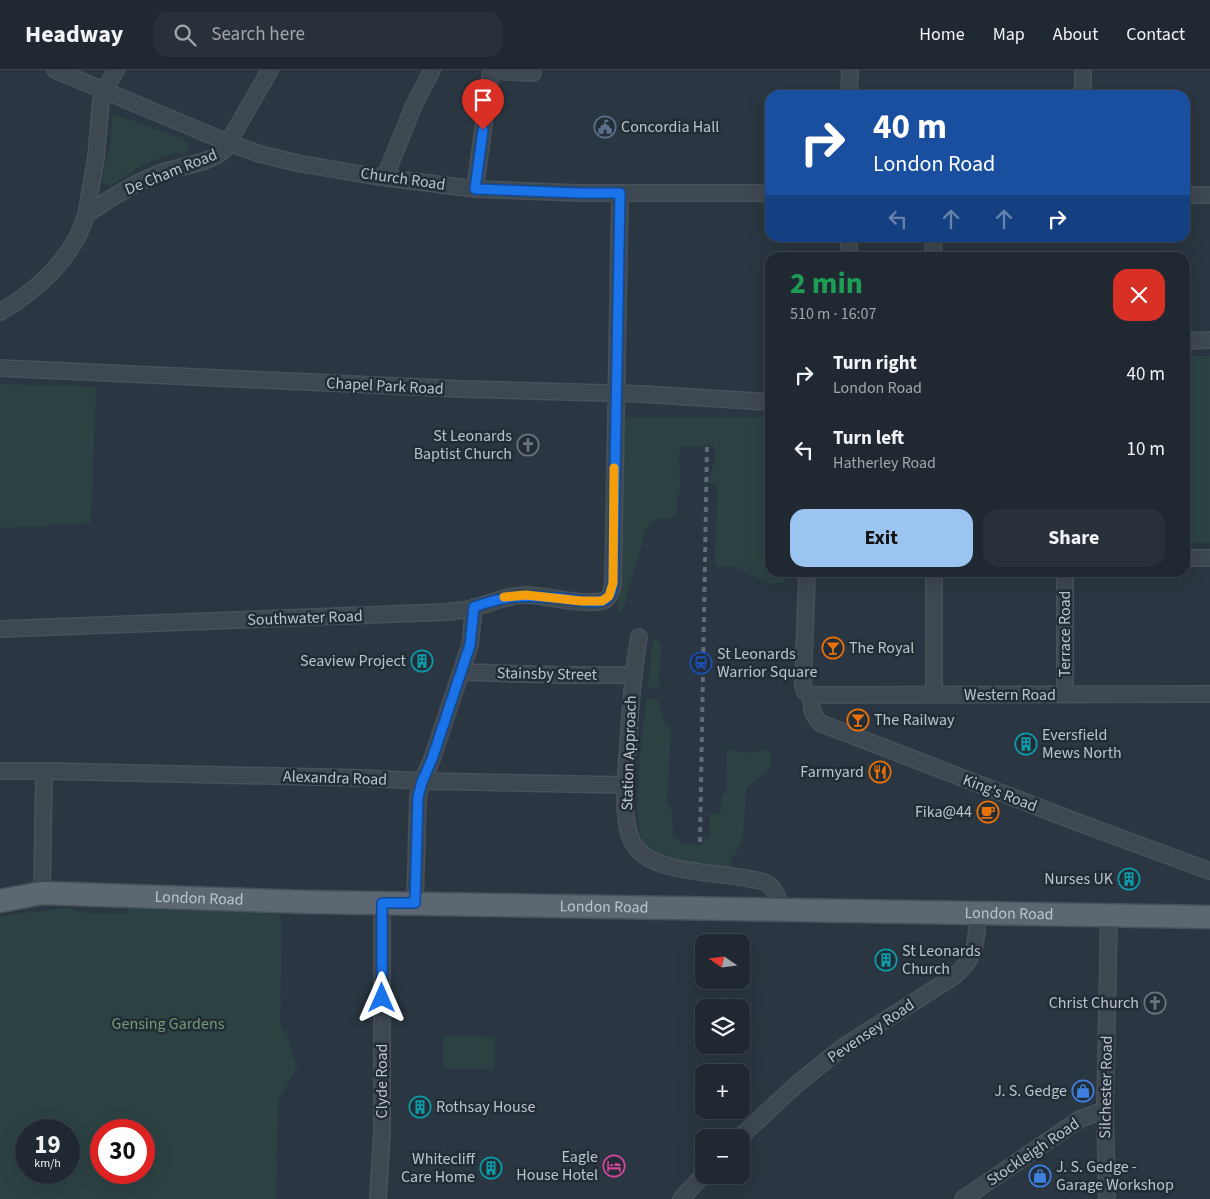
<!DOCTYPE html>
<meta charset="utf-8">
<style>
body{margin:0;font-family:"Source Sans 3",sans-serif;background:#283039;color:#f1f3f6;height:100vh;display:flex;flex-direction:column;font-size:19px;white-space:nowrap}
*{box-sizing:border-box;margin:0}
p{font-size:16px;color:#a2a6ab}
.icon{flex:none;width:28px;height:28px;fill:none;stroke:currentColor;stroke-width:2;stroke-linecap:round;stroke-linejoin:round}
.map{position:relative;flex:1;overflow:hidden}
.sheet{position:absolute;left:765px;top:182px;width:425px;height:325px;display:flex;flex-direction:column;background:#202831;border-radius:15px;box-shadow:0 5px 20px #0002,0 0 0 1px #3d444d}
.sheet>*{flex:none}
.hud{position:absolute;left:765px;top:20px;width:425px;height:152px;border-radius:15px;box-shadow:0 5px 20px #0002,0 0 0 1px #3d444d;background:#1a4fa0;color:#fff;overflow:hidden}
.needle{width:32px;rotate:284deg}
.tools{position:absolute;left:695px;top:864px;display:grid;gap:10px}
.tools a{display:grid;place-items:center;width:55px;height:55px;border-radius:10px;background:#202831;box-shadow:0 5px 20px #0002,0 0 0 1px #3d444d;font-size:25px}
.speed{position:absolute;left:15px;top:1049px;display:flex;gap:10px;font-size:25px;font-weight:700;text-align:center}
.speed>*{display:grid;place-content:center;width:65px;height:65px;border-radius:50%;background:#202831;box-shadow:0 5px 20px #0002,0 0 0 1px #3d444d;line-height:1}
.speed small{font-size:12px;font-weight:400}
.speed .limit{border:8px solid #d22;background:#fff;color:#111}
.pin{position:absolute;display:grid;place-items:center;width:42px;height:42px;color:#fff;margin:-51px -21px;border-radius:50% 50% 50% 0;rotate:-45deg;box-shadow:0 0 5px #0007}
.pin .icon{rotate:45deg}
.me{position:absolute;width:55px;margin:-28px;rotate:0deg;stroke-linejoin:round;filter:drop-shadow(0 0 4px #0008)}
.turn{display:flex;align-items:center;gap:18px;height:105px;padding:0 25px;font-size:22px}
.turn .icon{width:65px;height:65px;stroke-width:2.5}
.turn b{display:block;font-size:35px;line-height:42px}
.lanes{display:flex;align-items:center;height:48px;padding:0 25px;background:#0003;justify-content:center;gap:25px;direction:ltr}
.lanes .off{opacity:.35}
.round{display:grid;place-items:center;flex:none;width:52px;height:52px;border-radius:15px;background:#283039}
.overview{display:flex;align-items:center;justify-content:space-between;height:85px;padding:0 25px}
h1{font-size:30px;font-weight:700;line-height:38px;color:#1e9e55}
.button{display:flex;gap:10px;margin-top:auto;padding:10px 25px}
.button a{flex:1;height:58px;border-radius:15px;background:#9bc5f0;color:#111;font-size:20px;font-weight:700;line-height:58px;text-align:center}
.button a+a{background:#283039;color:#f1f3f6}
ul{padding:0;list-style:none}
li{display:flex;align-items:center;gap:15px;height:75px;padding:0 25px}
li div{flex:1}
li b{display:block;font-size:19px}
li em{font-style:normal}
header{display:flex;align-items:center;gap:30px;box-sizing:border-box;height:70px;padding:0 25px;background:#202831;border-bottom:1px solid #3d444d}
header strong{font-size:24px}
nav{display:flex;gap:28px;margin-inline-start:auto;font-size:18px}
.search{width:350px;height:45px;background:#283039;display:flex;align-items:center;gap:12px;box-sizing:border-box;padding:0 18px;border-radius:15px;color:#a2a6ab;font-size:19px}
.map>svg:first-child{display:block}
.green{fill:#2c4242;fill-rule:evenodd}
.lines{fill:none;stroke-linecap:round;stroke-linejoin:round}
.minor-casing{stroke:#47515a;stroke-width:18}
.primary-casing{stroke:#47515a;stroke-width:25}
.minor{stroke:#3e4851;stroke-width:15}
.primary{stroke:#5c6771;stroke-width:22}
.rail{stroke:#606c77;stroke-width:4;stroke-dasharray:5 5;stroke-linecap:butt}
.route-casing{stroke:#114b97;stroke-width:12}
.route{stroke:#1a73e8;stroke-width:9}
.slow{stroke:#f59e0b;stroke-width:9}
.labels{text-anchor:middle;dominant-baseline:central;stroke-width:5;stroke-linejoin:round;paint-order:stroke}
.poi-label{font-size:16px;fill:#bbc3cb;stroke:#222d36;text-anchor:end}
.street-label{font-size:16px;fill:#bbc3cb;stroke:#222d36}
.park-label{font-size:16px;fill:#749a78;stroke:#222d36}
</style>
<header>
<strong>Headway</strong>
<div class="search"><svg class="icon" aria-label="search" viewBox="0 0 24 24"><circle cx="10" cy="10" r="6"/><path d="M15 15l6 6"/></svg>Search here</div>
<nav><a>Home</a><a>Map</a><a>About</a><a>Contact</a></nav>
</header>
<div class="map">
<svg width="1210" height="1129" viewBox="0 0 1210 1129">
<rect width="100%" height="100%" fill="#2a3641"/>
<path class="green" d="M112 45H116L182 69 189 74V79L186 82 169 85 142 95 110 116 102 113V108L111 70Z
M1185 286H1210V473H1185Z
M0 314 96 317 91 453 0 458Z
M627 347H770V502L786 503 785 513H767L737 497 715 496 717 414 709 413 716 384 714 376H683L679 383 680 420 677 425 676 449 673 447 653 450 645 462 623 539 622 542 618 541 625 350Z
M653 568 661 574 659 616 648 618Z
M646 629H658L663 649 671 660 667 735H671L673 767 674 769 681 770V773L702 775V768H709L710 744 721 743 722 723H726L727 679C742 683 752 684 767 679L771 682C775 705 756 706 746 720L743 771C738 782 729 787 730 799 705 796 665 794 646 777 628 761 644 655 646 629Z
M68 838 83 843 125 844 128 839 275 843 280 846V849H282L280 954 288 969 297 997 278 1030 276 1129H0V846ZM26 1060H69V1102H26ZM101 1060H144V1102H101Z
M443 965 495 967 494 999H443Z"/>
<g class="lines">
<g class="minor-casing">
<path id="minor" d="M55 0 229 73 260 84 297 93 373 106 475 119 579 123H770
M1083 0V25
M849 25 850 0
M385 107 414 35 432 0
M475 119 491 1 533 3
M1185 125H1210
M86 145 96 88 101 30 104 22 116 0
M933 168 934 188
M849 188V168
M0 242C37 221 74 187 86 145 110 128 135 112 163 102 183 95 209 94 224 80L270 0
M1185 271 1210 270
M0 298 461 319 642 324 770 332
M1185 488H1210
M807 502 803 616 805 622 811 625
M934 502V624
M1065 502V625
M0 559 447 542C454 541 462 540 470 539 490 534 502 526 525 525 547 525 582 536 602 531 610 530 612 520 613 513L620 123
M639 567C633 604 630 640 628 677 626 702 621 748 632 771 647 805 718 801 750 809 756 810 764 811 768 814 777 821 779 830 780 841
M462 602 562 605H633
M811 625C811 638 812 644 820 653L1077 752 1210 801
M811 625 1210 624
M0 701H44L362 708 422 711 625 715
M42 823 44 701
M415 833 418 727 422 711 432 689 470 575 474 537
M739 1068 797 1014 843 977 953 907C978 886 976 873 978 843
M378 1129 382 1063V833
M681 1129 704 1104
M963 1129 1080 1049 1105 1040
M1107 1129 1105 1040 1109 845"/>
</g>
<g class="primary-casing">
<g id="primary">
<path id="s1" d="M0 831 42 823 308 832 1210 847"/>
</g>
</g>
<use href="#minor" class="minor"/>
<use href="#primary" class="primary"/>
<path class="rail" d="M700 772 707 376"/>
</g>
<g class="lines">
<g class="route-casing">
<path id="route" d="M382 928V833H415L418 727 422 712 432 689 470 575 474 537C506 525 524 525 558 528 572 529 588 534 601 531 610 530 612 521 613 513L620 123H579L475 119 483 60"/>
</g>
<use href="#route" class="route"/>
<path class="slow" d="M504 527 526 525 581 531H602L609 526 613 513 614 398"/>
</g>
<defs>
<g id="civic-ring" transform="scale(1.125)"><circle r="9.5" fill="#222d36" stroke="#5c6f8a" stroke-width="1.5"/><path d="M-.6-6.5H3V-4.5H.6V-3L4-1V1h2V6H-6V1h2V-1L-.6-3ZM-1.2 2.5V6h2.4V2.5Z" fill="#5c6f8a"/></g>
<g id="church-ring" transform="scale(1.125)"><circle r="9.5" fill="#222d36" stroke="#6b7280" stroke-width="1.5"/><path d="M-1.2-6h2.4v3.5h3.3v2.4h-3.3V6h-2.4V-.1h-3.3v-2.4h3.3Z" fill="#6b7280"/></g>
<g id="bar-ring" transform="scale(1.125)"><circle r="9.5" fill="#222d36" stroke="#e8710a" stroke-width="1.5"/><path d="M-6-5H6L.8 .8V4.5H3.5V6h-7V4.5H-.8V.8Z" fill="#e8710a"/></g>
<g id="building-ring" transform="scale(1.125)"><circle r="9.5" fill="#222d36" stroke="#0f9aa8" stroke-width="1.5"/><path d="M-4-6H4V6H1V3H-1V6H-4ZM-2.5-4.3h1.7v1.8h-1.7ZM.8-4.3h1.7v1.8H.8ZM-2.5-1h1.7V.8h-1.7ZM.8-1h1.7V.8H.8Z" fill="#0f9aa8"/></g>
<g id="station-ring" transform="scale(1.125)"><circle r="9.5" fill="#222d36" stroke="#1a4fb4" stroke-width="1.5"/><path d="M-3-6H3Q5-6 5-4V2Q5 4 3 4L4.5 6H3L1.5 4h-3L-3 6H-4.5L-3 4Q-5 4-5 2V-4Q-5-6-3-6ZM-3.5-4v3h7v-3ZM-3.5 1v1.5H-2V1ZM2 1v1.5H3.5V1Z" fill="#1a4fb4"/></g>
<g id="restaurant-ring" transform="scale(1.125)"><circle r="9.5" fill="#222d36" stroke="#e8710a" stroke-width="1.5"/><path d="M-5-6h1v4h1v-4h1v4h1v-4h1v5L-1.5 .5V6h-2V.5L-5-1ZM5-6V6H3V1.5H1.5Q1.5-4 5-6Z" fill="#e8710a"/></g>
<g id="cafe-ring" transform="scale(1.125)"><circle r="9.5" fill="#222d36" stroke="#e8710a" stroke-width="1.5"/><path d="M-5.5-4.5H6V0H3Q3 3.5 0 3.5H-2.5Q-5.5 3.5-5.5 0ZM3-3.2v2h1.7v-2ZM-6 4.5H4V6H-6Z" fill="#e8710a"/></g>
<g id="shop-ring" transform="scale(1.125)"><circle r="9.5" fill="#222d36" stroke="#3f7fe0" stroke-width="1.5"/><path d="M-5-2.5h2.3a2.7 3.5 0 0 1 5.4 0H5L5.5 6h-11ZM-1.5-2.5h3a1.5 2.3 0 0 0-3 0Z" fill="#3f7fe0"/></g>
<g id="hotel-ring" transform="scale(1.125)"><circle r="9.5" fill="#222d36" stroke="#d1479c" stroke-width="1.5"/><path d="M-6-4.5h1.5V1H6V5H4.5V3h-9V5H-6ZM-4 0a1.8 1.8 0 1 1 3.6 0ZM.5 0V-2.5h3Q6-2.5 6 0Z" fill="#d1479c"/></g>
</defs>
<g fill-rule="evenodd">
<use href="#civic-ring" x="605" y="57"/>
<use href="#church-ring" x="528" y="375"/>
<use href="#bar-ring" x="833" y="578"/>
<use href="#building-ring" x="422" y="591"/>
<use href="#station-ring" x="701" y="593"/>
<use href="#bar-ring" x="858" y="650"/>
<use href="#building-ring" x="1026" y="674"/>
<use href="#restaurant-ring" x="880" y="702"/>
<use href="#cafe-ring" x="988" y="742"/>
<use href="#building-ring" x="1129" y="809"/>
<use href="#building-ring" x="886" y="890"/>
<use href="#church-ring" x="1155" y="933"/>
<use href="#shop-ring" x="1083" y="1021"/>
<use href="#building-ring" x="420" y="1037"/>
<use href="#hotel-ring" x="614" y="1096"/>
<use href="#building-ring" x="491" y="1098"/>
<use href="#shop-ring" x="1040" y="1106"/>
</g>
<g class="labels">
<g class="poi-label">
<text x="621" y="57" text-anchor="start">Concordia Hall</text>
<text x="512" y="366">St Leonards<tspan x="512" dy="18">Baptist Church</tspan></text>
<text x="849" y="578" text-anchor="start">The Royal</text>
<text x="717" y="584" text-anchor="start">St Leonards<tspan x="717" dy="18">Warrior Square</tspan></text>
<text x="406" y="591">Seaview Project</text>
<text x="874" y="650" text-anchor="start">The Railway</text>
<text x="1042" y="665" text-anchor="start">Eversfield<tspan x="1042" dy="18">Mews North</tspan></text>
<text x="864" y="702">Farmyard</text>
<text x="972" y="742">Fika@44</text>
<text x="1113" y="809">Nurses UK</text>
<text x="902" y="881" text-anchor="start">St Leonards<tspan x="902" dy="18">Church</tspan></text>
<text x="1139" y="933">Christ Church</text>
<text x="1067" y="1021">J. S. Gedge</text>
<text x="436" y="1037" text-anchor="start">Rothsay House</text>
<text x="598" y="1087">Eagle<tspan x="598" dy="18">House Hotel</tspan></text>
<text x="475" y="1089">Whitecliff<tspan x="475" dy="18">Care Home</tspan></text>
<text x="1056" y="1097" text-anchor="start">J. S. Gedge -<tspan x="1056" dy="18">Garage Workshop</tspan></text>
</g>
<g class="street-label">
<text transform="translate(171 102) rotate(-22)">De Cham Road</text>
<text transform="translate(403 109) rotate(8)">Church Road</text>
<text transform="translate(385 316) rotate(3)">Chapel Park Road</text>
<text transform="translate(305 548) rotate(-2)">Southwater Road</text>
<text transform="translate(1065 564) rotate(-90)">Terrace Road</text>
<text transform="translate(547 604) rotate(1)">Stainsby Street</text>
<text x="1010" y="625">Western Road</text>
<text transform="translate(629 683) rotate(-88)">Station Approach</text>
<text transform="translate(335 708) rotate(2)">Alexandra Road</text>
<text transform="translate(1000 723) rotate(21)">King's Road</text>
<text stroke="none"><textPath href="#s1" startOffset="200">London Road</textPath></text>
<text stroke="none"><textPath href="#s1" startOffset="605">London Road</textPath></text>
<text stroke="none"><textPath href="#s1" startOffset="1010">London Road</textPath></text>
<text transform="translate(871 961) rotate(-34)">Pevensey Road</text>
<text transform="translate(382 1011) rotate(-90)">Clyde Road</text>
<text transform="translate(1106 1017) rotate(-89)">Silchester Road</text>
<text transform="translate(1033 1082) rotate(-34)">Stockleigh Road</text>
</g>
<g class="park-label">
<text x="168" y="954">Gensing Gardens</text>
</g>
</g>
</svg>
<div class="tools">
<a><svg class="needle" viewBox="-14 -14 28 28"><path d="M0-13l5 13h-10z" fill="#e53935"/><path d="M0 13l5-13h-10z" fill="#a2a6ab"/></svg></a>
<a><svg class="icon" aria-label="layers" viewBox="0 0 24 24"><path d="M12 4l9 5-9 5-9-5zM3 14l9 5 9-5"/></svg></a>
<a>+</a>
<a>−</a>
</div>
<div class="speed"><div>19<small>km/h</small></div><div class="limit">30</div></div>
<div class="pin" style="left:483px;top:60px;background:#d93025"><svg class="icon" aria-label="arrive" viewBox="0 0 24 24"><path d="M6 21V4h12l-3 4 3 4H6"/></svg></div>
<svg class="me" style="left:382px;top:928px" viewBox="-20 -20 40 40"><path d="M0-17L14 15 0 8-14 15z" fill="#1a73e8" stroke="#fff" stroke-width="4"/></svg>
<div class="hud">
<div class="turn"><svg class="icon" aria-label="right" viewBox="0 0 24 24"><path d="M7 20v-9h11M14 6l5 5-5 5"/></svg><div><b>40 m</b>London Road</div></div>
<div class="lanes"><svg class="icon off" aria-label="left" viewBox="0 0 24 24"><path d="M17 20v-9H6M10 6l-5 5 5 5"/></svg><svg class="icon off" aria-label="ahead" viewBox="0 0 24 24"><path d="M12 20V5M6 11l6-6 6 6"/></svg><svg class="icon off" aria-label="ahead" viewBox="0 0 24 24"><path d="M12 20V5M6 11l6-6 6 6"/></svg><svg class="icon" aria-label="right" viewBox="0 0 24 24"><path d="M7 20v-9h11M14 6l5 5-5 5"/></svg></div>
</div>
<section class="sheet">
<div class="overview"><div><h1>2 min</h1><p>510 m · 16:07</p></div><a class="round" style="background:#d93025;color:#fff"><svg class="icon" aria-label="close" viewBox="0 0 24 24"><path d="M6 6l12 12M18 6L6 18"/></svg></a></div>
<ul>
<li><svg class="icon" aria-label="right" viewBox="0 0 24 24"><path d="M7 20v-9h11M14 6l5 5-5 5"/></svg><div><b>Turn right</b><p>London Road</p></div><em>40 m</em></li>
<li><svg class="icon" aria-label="left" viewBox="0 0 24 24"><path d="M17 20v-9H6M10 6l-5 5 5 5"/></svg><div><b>Turn left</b><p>Hatherley Road</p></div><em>10 m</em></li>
</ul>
<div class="button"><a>Exit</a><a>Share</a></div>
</section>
</div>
